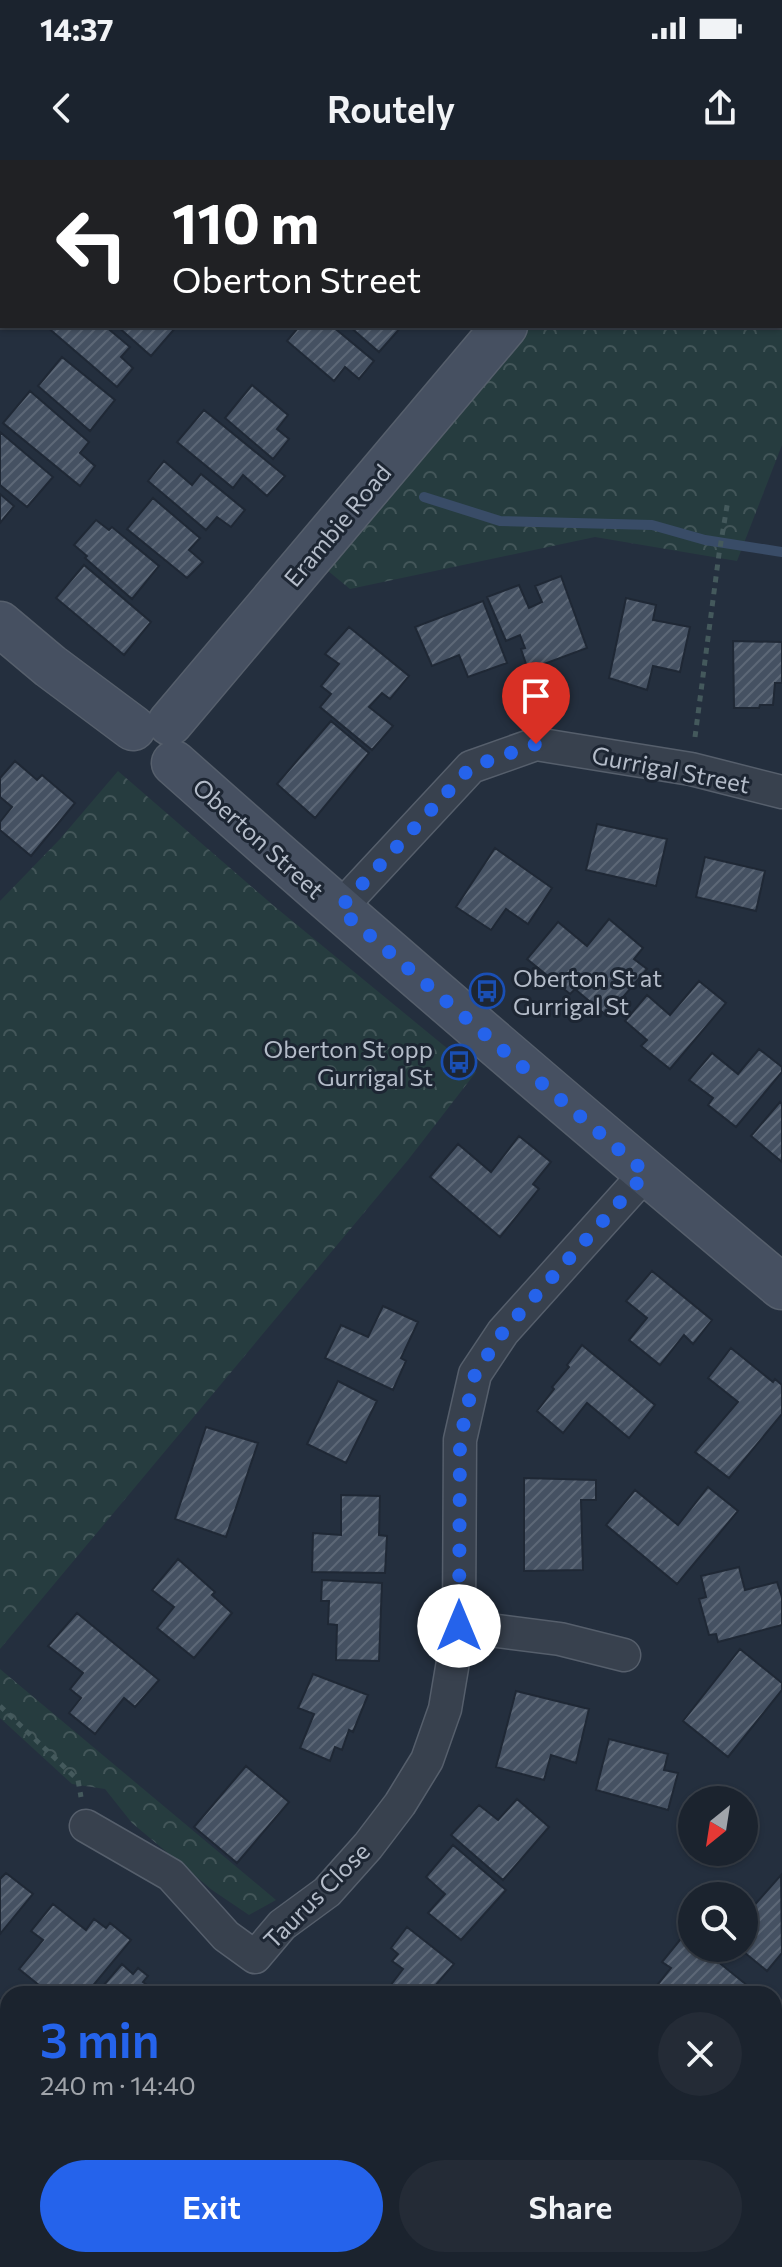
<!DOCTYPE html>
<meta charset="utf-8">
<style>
body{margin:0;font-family:Commissioner,sans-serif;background:#242b36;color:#f1f3f6;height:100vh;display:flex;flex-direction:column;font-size:30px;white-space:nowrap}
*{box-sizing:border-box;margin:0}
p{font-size:26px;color:#a0a4aa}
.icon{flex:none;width:44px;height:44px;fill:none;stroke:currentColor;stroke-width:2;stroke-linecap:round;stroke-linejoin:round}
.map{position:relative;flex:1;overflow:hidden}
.side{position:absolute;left:0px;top:1826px;width:782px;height:282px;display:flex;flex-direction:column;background:#1b232e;border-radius:24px 24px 0 0;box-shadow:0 2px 6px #0004,0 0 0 2px #39404a}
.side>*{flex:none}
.guide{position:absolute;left:0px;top:0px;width:782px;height:168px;box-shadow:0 2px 6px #0004,0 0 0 2px #39404a;background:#202124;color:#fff;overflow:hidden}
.needle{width:52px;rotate:210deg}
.tools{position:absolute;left:678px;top:1626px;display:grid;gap:16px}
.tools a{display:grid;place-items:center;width:80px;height:80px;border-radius:50%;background:#1b232e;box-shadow:0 2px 6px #0004,0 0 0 2px #39404a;font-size:40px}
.pin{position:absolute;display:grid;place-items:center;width:68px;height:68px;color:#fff;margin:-82px -34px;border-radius:50% 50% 50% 0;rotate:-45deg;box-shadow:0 0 8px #0007}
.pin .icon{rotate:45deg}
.me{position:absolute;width:88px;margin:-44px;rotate:0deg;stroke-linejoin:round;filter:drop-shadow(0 0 6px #0008)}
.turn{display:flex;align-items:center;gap:28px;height:168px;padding:0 40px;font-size:36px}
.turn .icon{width:104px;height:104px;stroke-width:2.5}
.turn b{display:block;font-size:56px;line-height:68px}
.round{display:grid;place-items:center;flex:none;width:84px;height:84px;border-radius:42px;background:#242b36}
.overview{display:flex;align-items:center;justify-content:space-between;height:136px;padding:0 40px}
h1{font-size:48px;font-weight:600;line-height:60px;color:#2563eb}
.button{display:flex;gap:16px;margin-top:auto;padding:16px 40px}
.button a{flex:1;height:92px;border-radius:48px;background:#2563eb;color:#fff;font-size:32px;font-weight:600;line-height:92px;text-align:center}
.button a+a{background:#242b36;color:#f1f3f6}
.status{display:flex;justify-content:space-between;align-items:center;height:56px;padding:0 40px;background:#1b232e;direction:ltr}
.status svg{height:22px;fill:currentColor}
header{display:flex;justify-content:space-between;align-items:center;height:104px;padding:0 40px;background:#1b232e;font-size:36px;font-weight:600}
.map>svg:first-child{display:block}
.park{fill:url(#park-crowns)}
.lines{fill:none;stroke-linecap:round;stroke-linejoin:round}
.stream{stroke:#394c67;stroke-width:10}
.building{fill:url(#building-hatch);stroke:#1f2835;stroke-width:2}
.street-casing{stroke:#565f6c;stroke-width:35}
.secondary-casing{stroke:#565f6c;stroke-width:47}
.path{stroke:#44595c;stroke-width:5;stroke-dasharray:6 6;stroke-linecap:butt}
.street{stroke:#38414e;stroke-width:32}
.secondary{stroke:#465061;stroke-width:44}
.route{stroke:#2563eb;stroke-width:14;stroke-dasharray:0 25.2}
.labels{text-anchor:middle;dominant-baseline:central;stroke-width:6;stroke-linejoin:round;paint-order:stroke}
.street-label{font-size:24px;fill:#b4bcc9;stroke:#1d2633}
.poi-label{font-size:24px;fill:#b4bcc9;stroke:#1d2633;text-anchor:start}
</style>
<div class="status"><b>14:37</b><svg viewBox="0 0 49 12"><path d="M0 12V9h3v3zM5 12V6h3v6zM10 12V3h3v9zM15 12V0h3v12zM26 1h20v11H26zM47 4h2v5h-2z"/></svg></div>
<header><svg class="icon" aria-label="back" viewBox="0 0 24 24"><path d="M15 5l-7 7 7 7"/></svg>Routely<svg class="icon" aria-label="share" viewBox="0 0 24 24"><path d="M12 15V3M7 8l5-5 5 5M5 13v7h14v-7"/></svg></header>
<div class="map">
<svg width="782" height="2107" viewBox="0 0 782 2107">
<defs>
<pattern id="park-crowns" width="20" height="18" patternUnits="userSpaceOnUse" patternTransform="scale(2)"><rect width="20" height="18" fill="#263c3f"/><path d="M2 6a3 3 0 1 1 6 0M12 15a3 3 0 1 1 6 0" fill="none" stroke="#435659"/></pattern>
<pattern id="building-hatch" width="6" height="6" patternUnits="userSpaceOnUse" patternTransform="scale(2)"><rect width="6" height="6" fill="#455162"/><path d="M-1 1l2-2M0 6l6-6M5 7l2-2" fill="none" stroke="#5d6877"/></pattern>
</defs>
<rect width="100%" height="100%" fill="#242f3e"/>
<path class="park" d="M780 150H782V285L737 401 595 377 350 429 322 406 528 166H780Z
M118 611 274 746 476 912 408 1000 0 1489V741L60 679Z
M0 1509 276 1740 249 1755 212 1730 132 1663 105 1629 72 1624 0 1558Z"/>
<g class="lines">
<path class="stream" d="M424 337 500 361 652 365 705 380 782 392"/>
</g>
<path class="building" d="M46 166H105L130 187 121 197 133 208 117 227Z
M117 166H177L151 196Z
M294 166H332L374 201 359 219 345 207 334 221 287 181 297 169Z
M349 166H402L379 192Z
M62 197 115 240 90 271 38 226Z
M252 225 288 255 277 269 289 279 273 299 225 258Z
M30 231 89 282 80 293 95 306 80 326 3 263Z
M204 250 285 316 267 336 243 315 233 328 177 282Z
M0 272 53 317 27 347 0 325Z
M164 301 192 325 201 314 245 350 231 367 217 357 206 370 148 321Z
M0 334 14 346 0 363Z
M153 338 200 378 189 390 203 402 187 418 127 369Z
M96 360 109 370 112 367 159 406 132 439 85 398 87 396 74 385Z
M84 405 151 462 124 495 56 438Z
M561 416 587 488 528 510 521 489 525 488 520 475 506 481 487 437 519 425 529 448 542 442 535 426Z
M626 438 656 445 653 460 690 467 680 512 653 506 647 530 609 518Z
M483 441 507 503 468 517 459 495 432 506 415 467Z
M349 467 409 516 390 539 382 533 369 547 393 566 372 590 320 547 331 534 321 526 339 504 325 494Z
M733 481 782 482V523H775L773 545H760L759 548H734Z
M331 561 369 593 315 658 277 624Z
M15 601 37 620 42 615 75 643 31 696 0 670V662L12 647 0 637V618Z
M597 664 667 679 656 726 586 710Z
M495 688 552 728 528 764 506 749 491 770 456 747Z
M705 697 765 711 756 751 696 737Z
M609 759 643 788 634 799 647 809 607 856 575 829 570 834 527 799 558 762 587 786Z
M699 821 726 843 670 909 641 886 647 880 625 861 647 835 670 855Z
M759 889 782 907V912L736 967 708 945 713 938 689 920 712 893 738 914Z
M780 942 782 944V1002L751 976Z
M519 976 551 1002 533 1024 539 1029 500 1077 430 1017 458 984 491 1012Z
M652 1111 712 1160 693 1184 684 1175 660 1205 629 1180 647 1158 626 1141Z
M383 1146 418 1162 401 1198 406 1201 393 1230 325 1198 341 1165 368 1177Z
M582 1185 655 1245 629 1278 587 1243 563 1273 537 1251 554 1229 552 1227 569 1207 567 1205Z
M731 1188 773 1222 775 1219 782 1225V1254L729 1318 695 1292 738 1242 708 1218Z
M338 1221 377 1241 346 1303 307 1284Z
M206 1267 258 1283 226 1377 175 1359Z
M524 1318 596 1320V1340H581L583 1410 524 1411Z
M708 1327 738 1351 677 1424 606 1365 635 1330 678 1365Z
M341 1335 380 1336 379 1375 387 1376 385 1413 312 1412 313 1373 341 1375Z
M178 1399 215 1432 212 1435 232 1453 194 1498 157 1468 174 1447 152 1430Z
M739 1407 745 1430 777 1422 782 1437V1465L718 1482 716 1474 709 1475 699 1439 706 1437 701 1416Z
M322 1420 382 1423 379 1501 336 1500 337 1465 328 1464 329 1441H321Z
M77 1453 159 1520 135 1547 124 1538 95 1574 69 1553 81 1538 70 1529 83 1513 48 1486Z
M740 1489 782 1523V1530L728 1597 683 1561Z
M313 1514 368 1535 353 1572 349 1570 342 1590 335 1587 330 1601 300 1588 314 1554 298 1548Z
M516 1531 589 1549 576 1603 551 1595 544 1620 496 1607Z
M609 1579 668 1594 664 1610 678 1613 668 1650 596 1630Z
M246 1606 289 1642 237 1703 194 1667Z
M517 1639 549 1667 503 1720 451 1675 479 1645 498 1660Z
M453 1685 506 1730 461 1780 428 1753 445 1734 426 1717Z
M6 1713 33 1734 0 1774V1719Z
M781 1715 782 1793 767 1811 739 1788H744V1757Z
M53 1744 86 1770 94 1759 106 1768 110 1763 131 1780 86 1834H50L19 1809 43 1780 31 1771Z
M407 1767 454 1804 428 1834H384L403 1809 392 1801 398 1794 391 1788Z
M684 1775 692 1781V1788H701L748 1826 741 1834H650L671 1808 662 1802Z
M122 1804 133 1814 138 1808 148 1816 143 1822 155 1831 152 1834H96Z
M0 1839 8 1845V1879L0 1889Z
M8 1896V1987L0 1980V1906Z
M782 2054V2107H766L757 2100H774V2064Z
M114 2100H156L148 2107H119Z
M210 2100H243L249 2107H201Z
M439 2100H508L512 2105 510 2107H446Z"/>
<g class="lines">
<g class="street-casing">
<path id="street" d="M84 2 85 0
M0 101 2 99
M339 749 471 607 536 584 691 609 782 632
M459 1466 560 1479 624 1495
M86 1666 171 1715 226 1776 255 1797 282 1765 327 1732 368 1686 400 1644 427 1600 445 1549 459 1466 460 1280 475 1214 503 1172 646 1013
M774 1922 782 1912
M0 2062 8 2069
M45 2100 52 2107
M617 2107 623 2100"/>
</g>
<g class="secondary-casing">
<path id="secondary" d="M643 2 645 0
M0 464 50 506 133 568
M170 563 505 166
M174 603C374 781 577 955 782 1127"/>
</g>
<path class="path" d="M695 577 719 394 728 340
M0 1546 78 1620 81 1637"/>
<use href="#street" class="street"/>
<use href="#secondary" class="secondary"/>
</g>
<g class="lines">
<path class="route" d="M459 1466 460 1280 475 1214 503 1172 646 1013 339 749 471 607 536 584"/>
</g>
<defs>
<g id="bus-ring" transform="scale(1.8)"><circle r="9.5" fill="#1d2633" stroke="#1a4fb4" stroke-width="1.5"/><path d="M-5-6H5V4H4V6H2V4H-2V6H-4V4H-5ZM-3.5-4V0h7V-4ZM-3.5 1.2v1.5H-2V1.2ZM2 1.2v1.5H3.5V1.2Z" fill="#1a4fb4"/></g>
</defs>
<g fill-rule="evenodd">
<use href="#bus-ring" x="487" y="831"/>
<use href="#bus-ring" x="459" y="902"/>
</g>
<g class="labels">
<g class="street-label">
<text transform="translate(337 365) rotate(-50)">Erambie Road</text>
<text transform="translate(671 609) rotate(11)">Gurrigal Street</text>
<text transform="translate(259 678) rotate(42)">Oberton Street</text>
<text transform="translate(316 1735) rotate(-45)">Taurus Close</text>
</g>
<g class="poi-label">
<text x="513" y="817">Oberton St at<tspan x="513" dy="28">Gurrigal St</tspan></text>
<text x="433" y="888" text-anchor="end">Oberton St opp<tspan x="433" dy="28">Gurrigal St</tspan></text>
</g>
</g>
</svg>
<div class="tools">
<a><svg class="needle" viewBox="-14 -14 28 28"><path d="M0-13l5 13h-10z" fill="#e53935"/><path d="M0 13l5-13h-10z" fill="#a0a4aa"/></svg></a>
<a><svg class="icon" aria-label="search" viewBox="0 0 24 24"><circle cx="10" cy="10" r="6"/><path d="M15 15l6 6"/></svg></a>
</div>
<div class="pin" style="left:536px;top:584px;background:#d93025"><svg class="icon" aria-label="arrive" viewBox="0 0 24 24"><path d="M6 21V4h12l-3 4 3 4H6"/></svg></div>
<svg class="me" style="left:459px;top:1466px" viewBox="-20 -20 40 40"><circle r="19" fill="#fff"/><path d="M0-13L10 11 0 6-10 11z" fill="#2563eb"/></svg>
<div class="guide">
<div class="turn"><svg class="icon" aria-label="left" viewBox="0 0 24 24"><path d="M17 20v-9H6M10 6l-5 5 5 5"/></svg><div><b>110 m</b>Oberton Street</div></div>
</div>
<section class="side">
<div class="overview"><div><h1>3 min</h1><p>240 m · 14:40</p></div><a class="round"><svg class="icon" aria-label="close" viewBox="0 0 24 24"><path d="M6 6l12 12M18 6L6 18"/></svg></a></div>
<div class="button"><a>Exit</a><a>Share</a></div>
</section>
</div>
